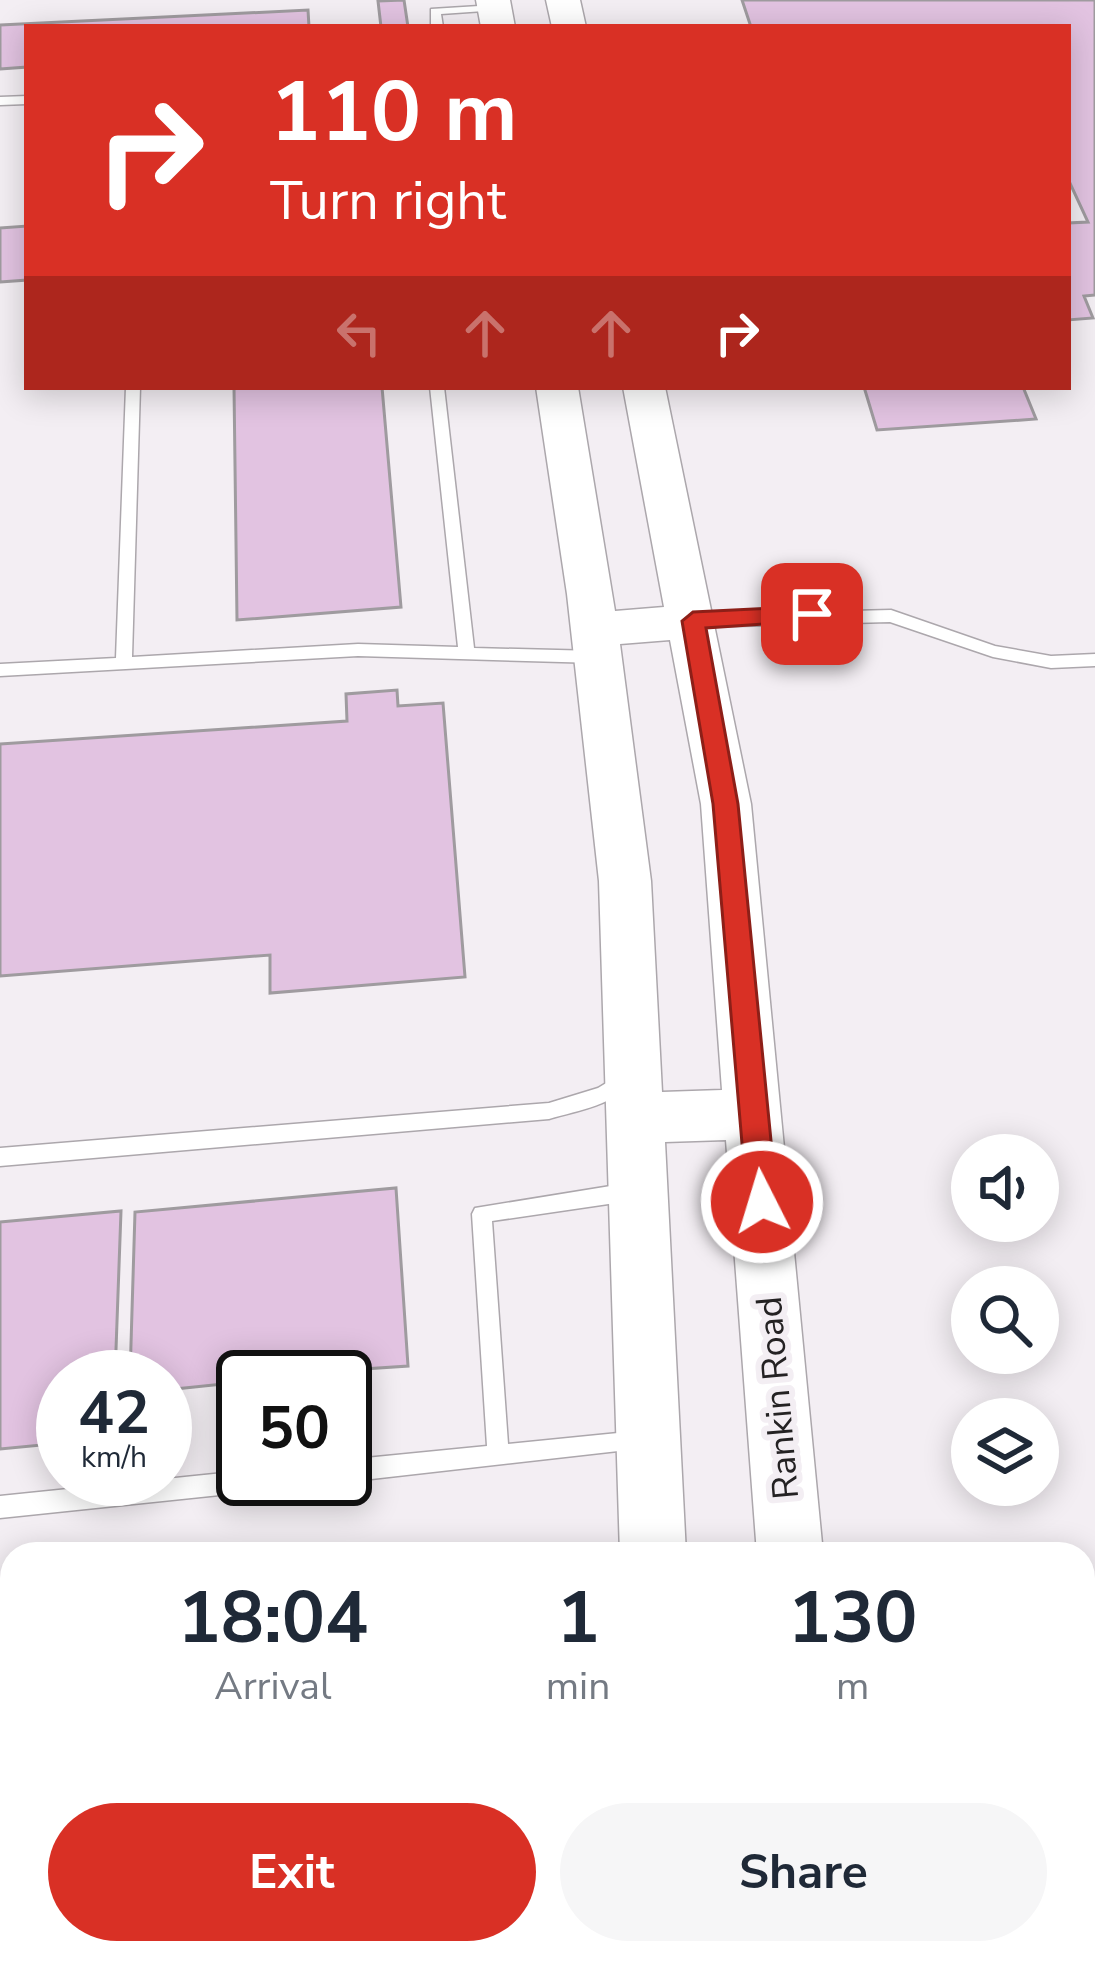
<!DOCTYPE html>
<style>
body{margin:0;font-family:"Nunito Sans",sans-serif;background:#f6f6f7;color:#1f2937;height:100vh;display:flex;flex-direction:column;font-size:45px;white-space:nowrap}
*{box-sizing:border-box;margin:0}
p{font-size:39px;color:#747a83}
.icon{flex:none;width:66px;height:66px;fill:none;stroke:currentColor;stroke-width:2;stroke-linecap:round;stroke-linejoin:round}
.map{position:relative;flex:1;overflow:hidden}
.sheet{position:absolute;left:0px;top:1542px;width:1095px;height:423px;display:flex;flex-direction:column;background:#fff;border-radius:36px 36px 0 0;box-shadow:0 6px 30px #0003}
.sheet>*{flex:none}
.top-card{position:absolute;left:24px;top:24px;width:1047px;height:366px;border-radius:0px;box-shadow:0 6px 30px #0003;background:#d93025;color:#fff;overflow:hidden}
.fabs{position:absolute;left:951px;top:1134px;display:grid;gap:24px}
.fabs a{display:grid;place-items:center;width:108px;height:108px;border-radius:50%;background:#fff;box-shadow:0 6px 30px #0003;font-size:60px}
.speed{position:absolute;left:36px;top:1350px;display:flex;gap:24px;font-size:60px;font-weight:700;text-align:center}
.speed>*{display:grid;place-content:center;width:156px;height:156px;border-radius:50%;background:#fff;box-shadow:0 6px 30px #0003;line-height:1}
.speed small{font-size:30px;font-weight:400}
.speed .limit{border:6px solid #111;border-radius:18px;background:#fff;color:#111}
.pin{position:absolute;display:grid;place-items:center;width:102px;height:102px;color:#fff;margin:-51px;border-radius:24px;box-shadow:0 6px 18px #0006}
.me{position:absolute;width:132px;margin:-66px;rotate:355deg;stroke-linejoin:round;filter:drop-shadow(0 0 9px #0008)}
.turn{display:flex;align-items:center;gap:42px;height:252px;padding:0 48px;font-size:54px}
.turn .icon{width:156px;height:156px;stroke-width:2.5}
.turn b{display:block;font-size:84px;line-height:102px}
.lanes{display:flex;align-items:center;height:114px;padding:0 48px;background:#0003;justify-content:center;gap:60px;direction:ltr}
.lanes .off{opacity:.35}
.eta{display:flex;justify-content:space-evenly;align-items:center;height:204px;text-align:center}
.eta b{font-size:72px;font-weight:700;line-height:84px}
.action{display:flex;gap:24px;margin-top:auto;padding:24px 48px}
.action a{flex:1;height:138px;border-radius:72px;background:#d93025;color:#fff;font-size:48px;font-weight:700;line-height:138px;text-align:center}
.action a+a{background:#f6f6f7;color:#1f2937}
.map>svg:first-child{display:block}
.building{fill:#e2c3e1;stroke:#9f9b9f;stroke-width:3}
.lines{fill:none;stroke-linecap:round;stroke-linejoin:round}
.lane-casing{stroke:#aca7ac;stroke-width:3}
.secondary-casing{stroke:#aca7ac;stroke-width:3}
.lane{fill:#fff;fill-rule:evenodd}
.secondary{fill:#fff;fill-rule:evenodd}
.route{fill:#d93025;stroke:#8d1f18;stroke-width:3}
.labels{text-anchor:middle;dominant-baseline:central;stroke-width:12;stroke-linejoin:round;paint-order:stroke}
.street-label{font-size:36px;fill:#242223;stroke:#f3eef3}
</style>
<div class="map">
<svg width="1095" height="1963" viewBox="0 0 1095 1963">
<rect width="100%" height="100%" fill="#f3eef3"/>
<path class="building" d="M404 0 408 27H381L378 1Z
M742 0H1095V295L1084 296 1093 318 1068 320V223L1088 222 1068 179V27H751Z
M308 10 309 27H27V67L0 69V25Z
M27 226V280L0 282V228Z
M234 387H382L401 607 237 620Z
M864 387H1023L1036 419 877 430Z
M397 690 398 706 443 703 465 977 270 993V955L0 976V744L347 721 346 694Z
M396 1188 408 1366 243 1377V1382L165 1390V1377H130L135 1212Z
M121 1211 115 1377H63V1443L0 1449V1222Z
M12 1844V1953H533L534 1963H0V1845Z"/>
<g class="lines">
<g class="lane-casing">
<path id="lane" d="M495 5 501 8 499 10 441 14 443 27H431V9Z
M27 96V104L0 105V97Z
M126 387H140L132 657 358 644 458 647 430 387H444L474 648 597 651 605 657 597 663 358 656 0 676V664L116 658Z
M891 610 995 646 1051 656 1095 654V666L1051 668 993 657 890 622 693 627 685 621 693 615Z
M626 1071 633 1073 635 1079C615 1105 580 1110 549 1119L0 1166V1148L549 1103 598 1088Z
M629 1183 636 1186 639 1192 636 1198 629 1201 492 1221 508 1444 638 1431 645 1434 649 1441 645 1448 345 1482 339 1479H345V1460L487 1446 472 1214 475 1208Z
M243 1471V1479H279L276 1486 268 1490 0 1518V1496Z
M12 1630V1652L0 1653V1631Z"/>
</g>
<g class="secondary-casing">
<path id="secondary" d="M476 0H510L515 27H481Z
M546 0H580L586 27H552Z
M536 387H578L615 611 664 607 623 387H665L751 804 823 1554H757L726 1140 665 1142 686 1554H620L599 881 567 594ZM670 640 701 804 722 1090 662 1092 651 881 620 644Z
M641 1953H715V1963H641Z
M794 1953H868L870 1963H796Z"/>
</g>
<use href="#lane" class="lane"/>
<use href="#secondary" class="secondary"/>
</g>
<path class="route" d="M812 606 824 614 820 620 706 628 738 804 777 1202 762 1215 747 1202 713 804 682 621 693 612Z"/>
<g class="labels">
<g class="street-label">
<text transform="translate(778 1398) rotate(-95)">Rankin Road</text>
</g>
</g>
</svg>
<div class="fabs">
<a><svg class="icon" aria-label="sound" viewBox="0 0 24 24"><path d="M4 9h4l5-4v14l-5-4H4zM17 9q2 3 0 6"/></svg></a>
<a><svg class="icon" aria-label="search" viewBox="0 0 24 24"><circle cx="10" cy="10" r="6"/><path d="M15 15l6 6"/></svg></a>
<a><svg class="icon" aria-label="layers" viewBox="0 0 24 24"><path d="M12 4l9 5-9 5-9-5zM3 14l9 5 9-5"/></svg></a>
</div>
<div class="speed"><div>42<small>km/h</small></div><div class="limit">50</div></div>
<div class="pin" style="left:812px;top:614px;background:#d93025"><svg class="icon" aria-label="arrive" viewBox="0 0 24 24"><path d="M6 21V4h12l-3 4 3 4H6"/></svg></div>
<svg class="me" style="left:762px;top:1202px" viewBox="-20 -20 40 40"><circle r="17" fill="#d93025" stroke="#fff" stroke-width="3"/><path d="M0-11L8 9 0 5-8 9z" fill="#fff"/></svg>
<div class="top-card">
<div class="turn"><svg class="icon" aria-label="right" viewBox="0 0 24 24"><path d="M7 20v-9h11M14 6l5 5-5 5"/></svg><div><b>110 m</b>Turn right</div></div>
<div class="lanes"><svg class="icon off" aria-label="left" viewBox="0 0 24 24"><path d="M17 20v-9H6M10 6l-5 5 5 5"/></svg><svg class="icon off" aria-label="ahead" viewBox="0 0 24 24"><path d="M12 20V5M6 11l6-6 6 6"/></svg><svg class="icon off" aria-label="ahead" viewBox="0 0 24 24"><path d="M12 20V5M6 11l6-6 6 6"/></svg><svg class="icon" aria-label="right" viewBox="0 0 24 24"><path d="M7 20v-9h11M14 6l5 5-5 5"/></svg></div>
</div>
<section class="sheet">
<div class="eta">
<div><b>18:04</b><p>Arrival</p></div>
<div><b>1</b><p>min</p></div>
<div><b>130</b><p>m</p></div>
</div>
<div class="action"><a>Exit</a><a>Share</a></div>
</section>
</div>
